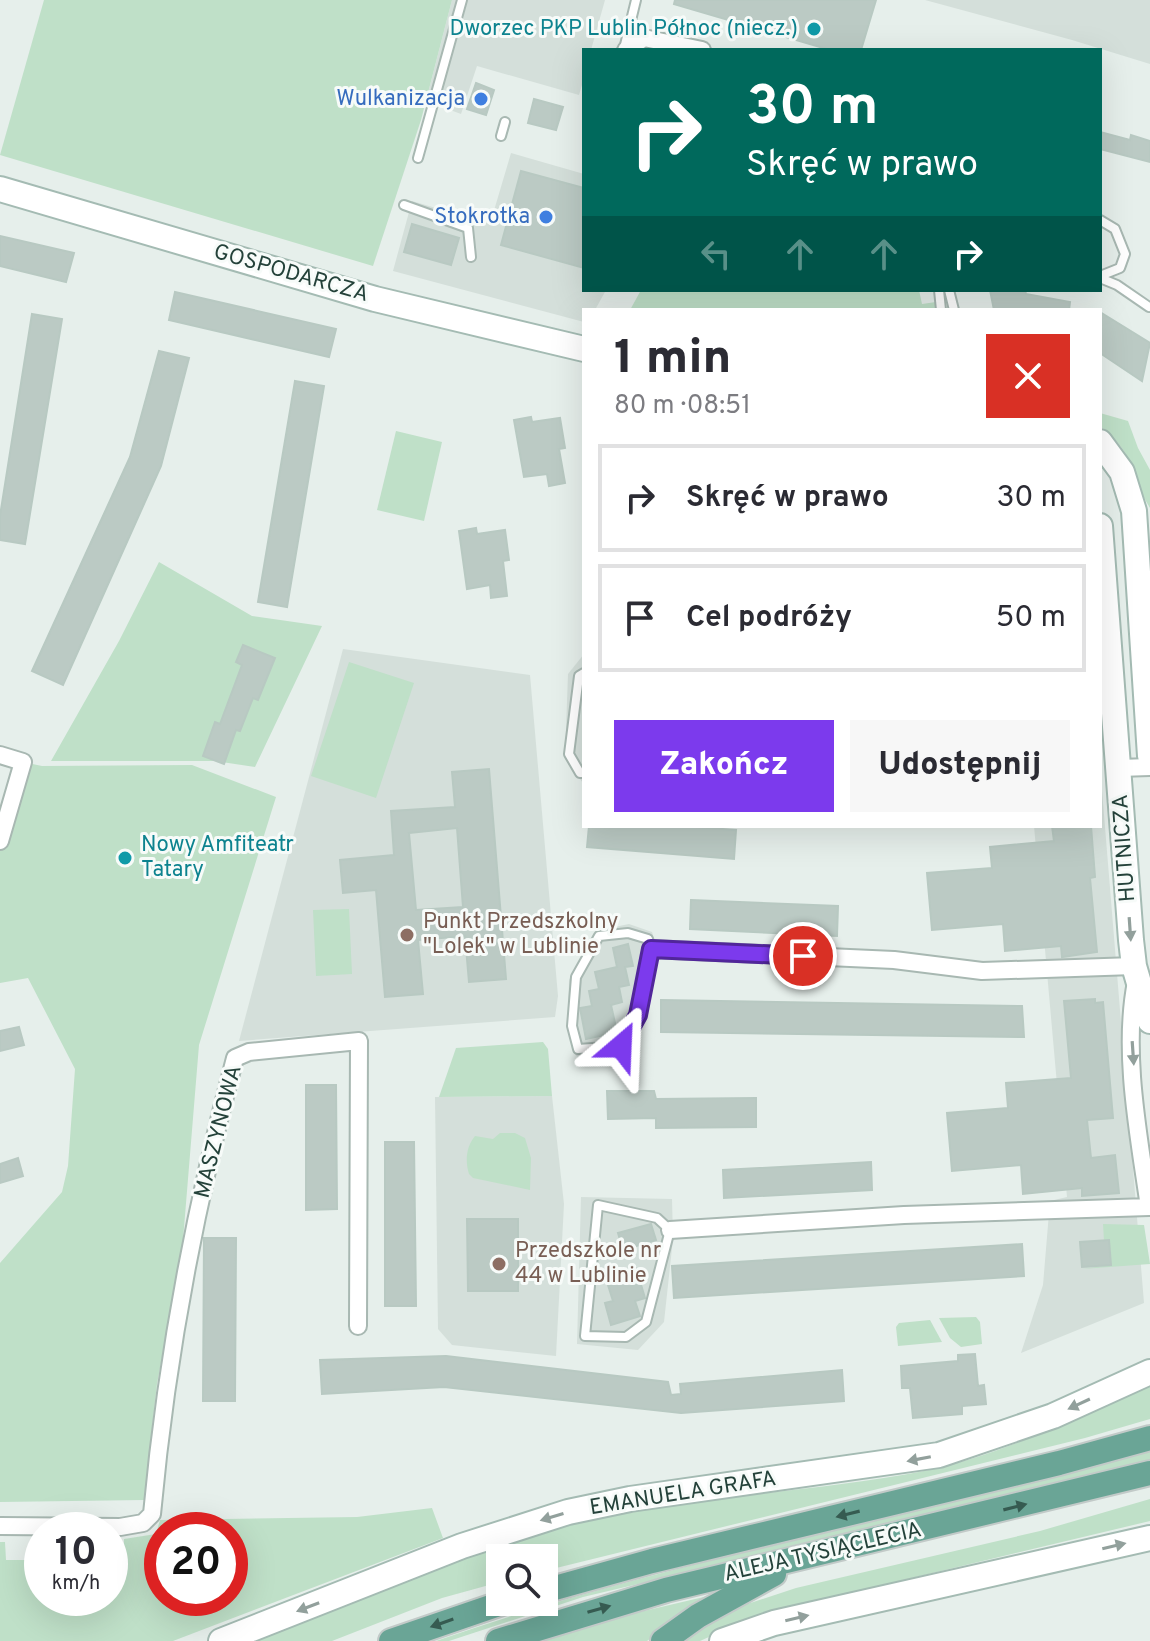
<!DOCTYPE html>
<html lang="pl">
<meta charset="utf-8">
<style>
:root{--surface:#fff;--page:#f7f7f7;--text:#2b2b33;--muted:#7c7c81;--line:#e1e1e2;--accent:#7c3aed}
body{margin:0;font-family:Overpass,sans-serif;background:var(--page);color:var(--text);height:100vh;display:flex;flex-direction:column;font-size:30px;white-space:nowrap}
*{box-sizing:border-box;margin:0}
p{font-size:26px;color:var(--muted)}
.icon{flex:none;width:44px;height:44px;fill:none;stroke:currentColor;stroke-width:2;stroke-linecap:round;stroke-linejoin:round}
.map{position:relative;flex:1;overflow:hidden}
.details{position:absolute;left:582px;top:308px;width:520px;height:520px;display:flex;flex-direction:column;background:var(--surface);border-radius:0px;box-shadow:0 8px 32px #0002}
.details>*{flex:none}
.top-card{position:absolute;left:582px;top:48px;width:520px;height:244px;border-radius:0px;box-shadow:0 8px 32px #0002;background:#00695c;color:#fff;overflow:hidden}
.tools{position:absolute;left:486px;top:1544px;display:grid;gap:16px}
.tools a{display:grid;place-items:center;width:72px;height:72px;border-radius:0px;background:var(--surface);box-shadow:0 8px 32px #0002;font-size:40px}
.speed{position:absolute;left:24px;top:1512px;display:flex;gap:16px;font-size:40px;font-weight:700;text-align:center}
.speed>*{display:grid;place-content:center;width:104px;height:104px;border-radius:50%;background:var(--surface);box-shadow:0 8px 32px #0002;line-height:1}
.speed small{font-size:20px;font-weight:400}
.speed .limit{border:12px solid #d22;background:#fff;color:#111}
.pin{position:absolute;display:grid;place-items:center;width:68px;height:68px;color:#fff;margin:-34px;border:4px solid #fff;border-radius:50%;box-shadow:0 2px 8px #0007}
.me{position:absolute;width:88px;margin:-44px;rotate:26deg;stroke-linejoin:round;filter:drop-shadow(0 0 6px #0008)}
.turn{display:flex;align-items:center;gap:28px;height:168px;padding:0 32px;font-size:36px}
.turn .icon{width:104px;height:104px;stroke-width:2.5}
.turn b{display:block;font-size:56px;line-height:68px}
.lanes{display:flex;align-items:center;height:76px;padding:0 32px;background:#0003;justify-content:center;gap:40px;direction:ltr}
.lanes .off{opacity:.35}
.round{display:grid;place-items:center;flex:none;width:84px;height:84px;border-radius:0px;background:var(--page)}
.headline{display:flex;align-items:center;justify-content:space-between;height:136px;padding:0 32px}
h1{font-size:48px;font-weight:800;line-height:60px}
.primary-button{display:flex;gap:16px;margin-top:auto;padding:16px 32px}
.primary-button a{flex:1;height:92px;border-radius:0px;background:var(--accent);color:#fff;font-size:32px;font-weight:800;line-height:92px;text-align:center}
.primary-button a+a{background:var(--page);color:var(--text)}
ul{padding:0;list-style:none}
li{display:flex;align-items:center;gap:24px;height:108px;margin:0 16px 12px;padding:0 16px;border:4px solid var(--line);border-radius:0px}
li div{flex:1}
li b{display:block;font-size:30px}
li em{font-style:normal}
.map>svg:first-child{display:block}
.built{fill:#d4dfda}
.green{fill:#bfe0c8;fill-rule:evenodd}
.building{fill:#bbcac4;stroke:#b8c9c2;stroke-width:2;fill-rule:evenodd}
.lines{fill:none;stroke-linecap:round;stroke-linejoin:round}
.lane-casing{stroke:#a8b8b2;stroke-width:12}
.street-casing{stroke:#a8b8b2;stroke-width:20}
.secondary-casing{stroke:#a4bbb3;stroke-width:28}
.primary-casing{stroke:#c2cac8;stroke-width:28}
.lane{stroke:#fff;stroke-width:8}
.street{stroke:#fff;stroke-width:16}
.secondary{stroke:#fff;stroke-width:24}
.primary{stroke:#6aa596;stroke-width:24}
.oneway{fill:#92a09c}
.oneway2{fill:#365b51}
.route-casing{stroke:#51269a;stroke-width:20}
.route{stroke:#7c3aed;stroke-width:14}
.culture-dot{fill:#0f9aa8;stroke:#f7fbf9;stroke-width:3}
.shop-dot{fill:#3f7fe0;stroke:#f7fbf9;stroke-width:3}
.education-dot{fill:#8d6e63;stroke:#f7fbf9;stroke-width:3}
.labels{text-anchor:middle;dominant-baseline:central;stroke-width:6;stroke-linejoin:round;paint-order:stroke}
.culture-label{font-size:22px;fill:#0d838f;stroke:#f7fbf9;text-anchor:end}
.shop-label{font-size:22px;fill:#366cbe;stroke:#f7fbf9;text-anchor:end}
.street-label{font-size:22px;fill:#24423a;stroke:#f7fbf9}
.education-label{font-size:22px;fill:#785e54;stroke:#f7fbf9;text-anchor:start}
</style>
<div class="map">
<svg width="1150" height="1641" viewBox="0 0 1150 1641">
<rect width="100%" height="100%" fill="#e6efeb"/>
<!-- built -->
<g class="built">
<polygon points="452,0 605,0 591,50 584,50 584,78 579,95 477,66 461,114 426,101"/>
<polygon points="925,0 1150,0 1150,64 1072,40"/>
<polygon points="511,153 584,174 584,290 606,290 595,310 584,310 584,322 393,271 412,201 490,224"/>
<polygon points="343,649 530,675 558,996 555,1017 239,1041"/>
<polygon points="584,654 584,783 583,783 565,759 568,674"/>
<polygon points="1100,766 1144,1303 1021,1353 1043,1285 1050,1201 1067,1197 1034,826 1100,826"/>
<polygon points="629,924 652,932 659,954 646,1018 625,1053 576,1056 568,1021 569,980 595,931"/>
<polygon points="552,1096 564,1204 556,1356 452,1345 438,1329 435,1097"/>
<polygon points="581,1197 672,1199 673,1239 664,1322 638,1350 577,1344"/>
</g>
<!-- green -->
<g class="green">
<polygon points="44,0 452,0 421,120 373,266 0,155"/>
<polygon points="641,290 919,290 922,304 936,302 937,310 630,310"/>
<path d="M1100 413 1128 421 1138 448 1150 470V508C1129 473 1137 455 1100 426Z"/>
<polygon points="396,431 442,442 424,521 377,510"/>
<polygon points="159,562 252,616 322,626 255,767 215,761 51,761 119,641"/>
<polygon points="349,662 414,683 376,798 311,776"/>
<polygon points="23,762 42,766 192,765 276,797 199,1045 182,1252 157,1384 144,1500 0,1502 0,1263 62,1192 68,1166 75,1069 28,978 0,983 0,841"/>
<polygon points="349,909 352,974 316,976 313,910"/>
<polygon points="543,1042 548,1049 552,1096 439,1097 456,1048"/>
<path d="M500 1133H515L525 1138 531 1158 530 1190 473 1178 469 1174C465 1161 466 1147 475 1136L493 1139Z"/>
<polygon points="1103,1224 1144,1225 1150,1264 1082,1269 1111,1265 1109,1241 1104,1241"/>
<polygon points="976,1317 980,1322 982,1344 961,1347 950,1338 939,1318"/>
<polygon points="930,1320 942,1342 898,1346 896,1327 899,1323"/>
<path d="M1150 1386V1419L1085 1438 544 1571V1558H500V1582L442 1598 332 1641H252C359 1601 472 1546 582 1521 694 1495 811 1493 924 1471 1003 1455 1076 1417 1150 1386Z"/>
<path d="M1150 1450V1461L1122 1470 583 1597 449 1641H436C669 1559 913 1519 1150 1450Z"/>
<polygon points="1150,1499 1150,1521 791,1607 742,1622 700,1641 680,1641 729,1610 796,1588 1040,1531"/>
<path d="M432 1508 443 1538 173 1641H0V1542H5L6 1560H42V1598H110V1558L124 1557V1539L156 1534 160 1520 357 1517ZM162 1530H230V1598H162Z"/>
<polygon points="708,1596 647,1641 543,1641 631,1614"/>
</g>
<!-- building -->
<g class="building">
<polygon points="675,0 876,0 861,50 830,50 674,4"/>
<polygon points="476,83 494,90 486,115 467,109"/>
<polygon points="534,99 563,107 556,130 528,123"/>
<polygon points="1100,132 1130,140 1131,135 1150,141 1150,162 1100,149"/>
<polygon points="521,171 584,188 584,268 501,245"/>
<polygon points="412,224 459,238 451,265 404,252"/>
<polygon points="0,236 74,253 66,282 0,266"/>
<polygon points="990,290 1025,290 1026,294 1070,302 1069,310 994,310"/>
<polygon points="175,292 336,329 329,357 169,320"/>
<polygon points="1100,312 1150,343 1142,381 1100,353"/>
<polygon points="32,314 62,319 25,544 0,540 0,516"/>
<polygon points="159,351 189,358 161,466 63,685 32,671 130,457"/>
<polygon points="295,381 324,386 287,607 258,602"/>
<polygon points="531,417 532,422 560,418 565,448 559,449 565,483 549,486 547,474 524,477 514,420"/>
<polygon points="476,528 477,534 505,530 509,560 503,561 507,596 491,598 490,585 467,589 459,531"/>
<polygon points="243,645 275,658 258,700 253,698 240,731 236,730 224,764 203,756 215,722 220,724 242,665 236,662"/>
<path d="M489 769 506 979 469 982 465 936 418 940 423 994 385 997 376 890 343 893 340 860 394 855 391 811 455 807 452 772ZM457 828 463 907 416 910 409 833Z"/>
<polygon points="589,826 681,826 736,830 734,859 587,847"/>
<polygon points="1052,826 1091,826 1095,877 1090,878 1097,952 1062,957 1061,946 1005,951 1003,924 932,930 927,873 992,868 990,847 1054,841"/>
<polygon points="691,900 838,906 837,936 690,929"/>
<polygon points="628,944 633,966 625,967 629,985 619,987 622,1002 611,1005 617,1032 586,1039 580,1008 592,1006 589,991 599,989 595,972 617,967 613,948"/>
<polygon points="1095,999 1095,1003 1103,1002 1113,1118 1087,1120 1091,1158 1115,1155 1119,1193 1082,1196 1082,1188 1023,1194 1021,1165 952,1171 947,1113 1008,1108 1006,1083 1071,1078 1064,1001"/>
<polygon points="661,1000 1022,1006 1024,1037 661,1032"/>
<polygon points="19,1027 24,1045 0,1051 0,1031"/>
<polygon points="306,1085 336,1085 337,1209 306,1210"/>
<polygon points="607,1091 654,1091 656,1099 756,1098 756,1127 656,1128 656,1118 608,1119"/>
<polygon points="385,1142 414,1142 416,1306 385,1306"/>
<polygon points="18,1158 23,1176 0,1183 0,1164"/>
<polygon points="871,1162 872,1190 724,1198 723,1170"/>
<polygon points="467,1219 518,1219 518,1291 468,1291"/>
<polygon points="651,1224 656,1240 623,1250 618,1233"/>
<polygon points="204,1238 236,1238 235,1401 203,1401"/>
<polygon points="1109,1240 1111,1265 1082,1267 1080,1242"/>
<polygon points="1022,1244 1024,1276 674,1298 672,1266"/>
<polygon points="636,1268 645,1298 635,1301 640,1316 611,1325 605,1303 613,1301 608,1285 617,1283 614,1270"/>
<polygon points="975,1354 978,1386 984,1385 986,1404 962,1406 962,1414 913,1418 910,1388 902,1388 901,1366 958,1361 958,1355"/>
<polygon points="446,1356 668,1382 671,1395 681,1394 680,1384 842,1370 844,1401 681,1413 444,1387 322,1394 320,1360"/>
</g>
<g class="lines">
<!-- lane casing -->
<g class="lane-casing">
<g id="lane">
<polyline points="624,49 636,0"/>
<polyline points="501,136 505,122"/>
<polyline points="418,158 462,0"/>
<polyline points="404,205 468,228 471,257"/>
<polyline points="1100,220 1115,229 1125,254 1120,268 1100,276"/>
<polyline points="1100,278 1117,285 1149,307"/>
<polyline points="939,290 941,310"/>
<polyline points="949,290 954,310"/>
<polyline points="584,673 579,676 569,754 580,773 584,773"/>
<polygon points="628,933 648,939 651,949 638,1015 621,1046 578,1049 572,1026 576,977 599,936"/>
<polygon points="598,1205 657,1218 670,1230 646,1322 626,1337 585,1336"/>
</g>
</g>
<!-- street casing -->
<g class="street-casing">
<g id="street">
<polyline points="626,50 644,38 702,50"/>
<polyline points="0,755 23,762 0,841"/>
<polyline points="1119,768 1150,767"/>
<polyline points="651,949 894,960 982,971 1134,966"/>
<path d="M670 1230 904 1215 1149 1207C1139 1137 1122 1052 1136 982"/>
<path d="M0 1526 120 1527 143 1523 152 1514C166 1361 195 1207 235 1058L249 1052 359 1041 358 1326"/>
</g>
</g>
<!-- secondary casing -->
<g class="secondary-casing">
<g id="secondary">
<polyline points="0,189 375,299 584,349"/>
<polyline points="1100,442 1122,472 1134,511 1150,756"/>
<polyline points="1100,526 1131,940 1134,966 1150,1021"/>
<polyline points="221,1641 462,1546 568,1512 630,1499 939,1455 1053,1416 1150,1372"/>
<polyline points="722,1641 774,1623 1150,1538"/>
</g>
</g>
<!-- primary casing -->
<g class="primary-casing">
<g id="primary">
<polyline points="544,1591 652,1561 1059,1463 1150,1438"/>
<polyline points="391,1641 505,1602"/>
<polyline points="498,1641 666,1590 1150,1473"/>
<polyline points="663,1641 698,1616 774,1574"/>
</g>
</g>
<!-- lane -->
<use href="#lane" class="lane"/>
<!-- street -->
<use href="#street" class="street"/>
<!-- secondary -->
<use href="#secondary" class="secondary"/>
<!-- primary -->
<use href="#primary" class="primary"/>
</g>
<!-- one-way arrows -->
<defs><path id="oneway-solid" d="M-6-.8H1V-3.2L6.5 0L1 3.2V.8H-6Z" transform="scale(2)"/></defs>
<g class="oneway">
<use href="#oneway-solid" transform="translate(1130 929) rotate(86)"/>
<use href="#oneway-solid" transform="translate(1133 1053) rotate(86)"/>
<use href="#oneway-solid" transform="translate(1079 1404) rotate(155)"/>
<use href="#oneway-solid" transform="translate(919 1459) rotate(169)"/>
<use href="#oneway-solid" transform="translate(552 1517) rotate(163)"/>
<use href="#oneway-solid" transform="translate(1114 1546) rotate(-13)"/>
<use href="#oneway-solid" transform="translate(308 1607) rotate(159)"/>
<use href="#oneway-solid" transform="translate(797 1618) rotate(-13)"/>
</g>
<g class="oneway2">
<use href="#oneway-solid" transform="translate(1015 1507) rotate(-14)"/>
<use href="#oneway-solid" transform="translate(848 1514) rotate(166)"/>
<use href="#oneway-solid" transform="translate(599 1609) rotate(-16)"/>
<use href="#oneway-solid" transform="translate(442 1623) rotate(161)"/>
</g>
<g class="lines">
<!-- route casing -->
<g class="route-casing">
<polyline id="route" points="621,1046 638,1015 651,949 803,956"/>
</g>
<!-- route -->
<use href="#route" class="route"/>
</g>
<!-- markers -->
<g class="culture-dot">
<circle cx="814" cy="29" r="8"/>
<circle cx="125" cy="858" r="8"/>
</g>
<g class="shop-dot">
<circle cx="481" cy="99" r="8"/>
<circle cx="546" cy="217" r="8"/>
</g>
<g class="education-dot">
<circle cx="407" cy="935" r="8"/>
<circle cx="499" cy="1264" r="8"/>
</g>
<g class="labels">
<!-- culture labels -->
<g class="culture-label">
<text x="798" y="29">Dworzec PKP Lublin Północ (niecz.)</text>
<text x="141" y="845" text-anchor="start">Nowy Amfiteatr<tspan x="141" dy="25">Tatary</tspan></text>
</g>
<!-- shop labels -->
<g class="shop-label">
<text x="465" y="99">Wulkanizacja</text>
<text x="530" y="217">Stokrotka</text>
</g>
<!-- street labels -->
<g class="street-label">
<text transform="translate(291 274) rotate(16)">GOSPODARCZA</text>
<text transform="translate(1125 848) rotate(-94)">HUTNICZA</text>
<text transform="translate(219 1132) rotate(-76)">MASZYNOWA</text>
<text transform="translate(683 1494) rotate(-9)">EMANUELA GRAFA</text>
<text transform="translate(823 1553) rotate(-13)">ALEJA TYSIĄCLECIA</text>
</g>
<!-- education labels -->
<g class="education-label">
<text x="423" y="922">Punkt Przedszkolny<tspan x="423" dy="25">"Lolek" w Lublinie</tspan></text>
<text x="515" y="1251">Przedszkole nr<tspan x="515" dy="25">44 w Lublinie</tspan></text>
</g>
</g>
</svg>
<div class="tools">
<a><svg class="icon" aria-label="search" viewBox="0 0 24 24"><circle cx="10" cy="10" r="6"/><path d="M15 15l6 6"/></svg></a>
</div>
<div class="speed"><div>10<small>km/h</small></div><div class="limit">20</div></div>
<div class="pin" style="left:803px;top:956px;background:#d93025"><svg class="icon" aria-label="arrive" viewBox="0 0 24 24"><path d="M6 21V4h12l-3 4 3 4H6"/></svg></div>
<svg class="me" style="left:621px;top:1046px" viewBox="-20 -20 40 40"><path d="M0-17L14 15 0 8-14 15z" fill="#7c3aed" stroke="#fff" stroke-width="4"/></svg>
<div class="top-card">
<div class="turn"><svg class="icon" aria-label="right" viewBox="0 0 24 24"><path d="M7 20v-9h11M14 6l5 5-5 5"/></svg><div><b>30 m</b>Skręć w prawo</div></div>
<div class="lanes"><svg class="icon off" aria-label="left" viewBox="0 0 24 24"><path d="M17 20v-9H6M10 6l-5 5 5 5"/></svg><svg class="icon off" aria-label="ahead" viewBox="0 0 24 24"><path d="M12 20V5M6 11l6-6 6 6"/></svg><svg class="icon off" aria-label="ahead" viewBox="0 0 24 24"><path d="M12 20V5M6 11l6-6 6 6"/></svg><svg class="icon" aria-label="right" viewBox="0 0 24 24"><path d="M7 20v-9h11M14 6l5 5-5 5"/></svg></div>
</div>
<section class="details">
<div class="headline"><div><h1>1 min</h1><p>80 m · 08:51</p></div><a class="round" style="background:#d93025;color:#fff"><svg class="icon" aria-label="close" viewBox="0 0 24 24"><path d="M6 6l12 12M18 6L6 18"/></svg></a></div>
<ul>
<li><svg class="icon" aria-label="right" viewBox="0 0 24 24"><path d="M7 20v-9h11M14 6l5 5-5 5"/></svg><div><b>Skręć w prawo</b></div><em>30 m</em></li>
<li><svg class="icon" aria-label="arrive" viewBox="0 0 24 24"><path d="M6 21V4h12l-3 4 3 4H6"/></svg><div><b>Cel podróży</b></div><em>50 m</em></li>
</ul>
<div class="primary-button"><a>Zakończ</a><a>Udostępnij</a></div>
</section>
</div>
